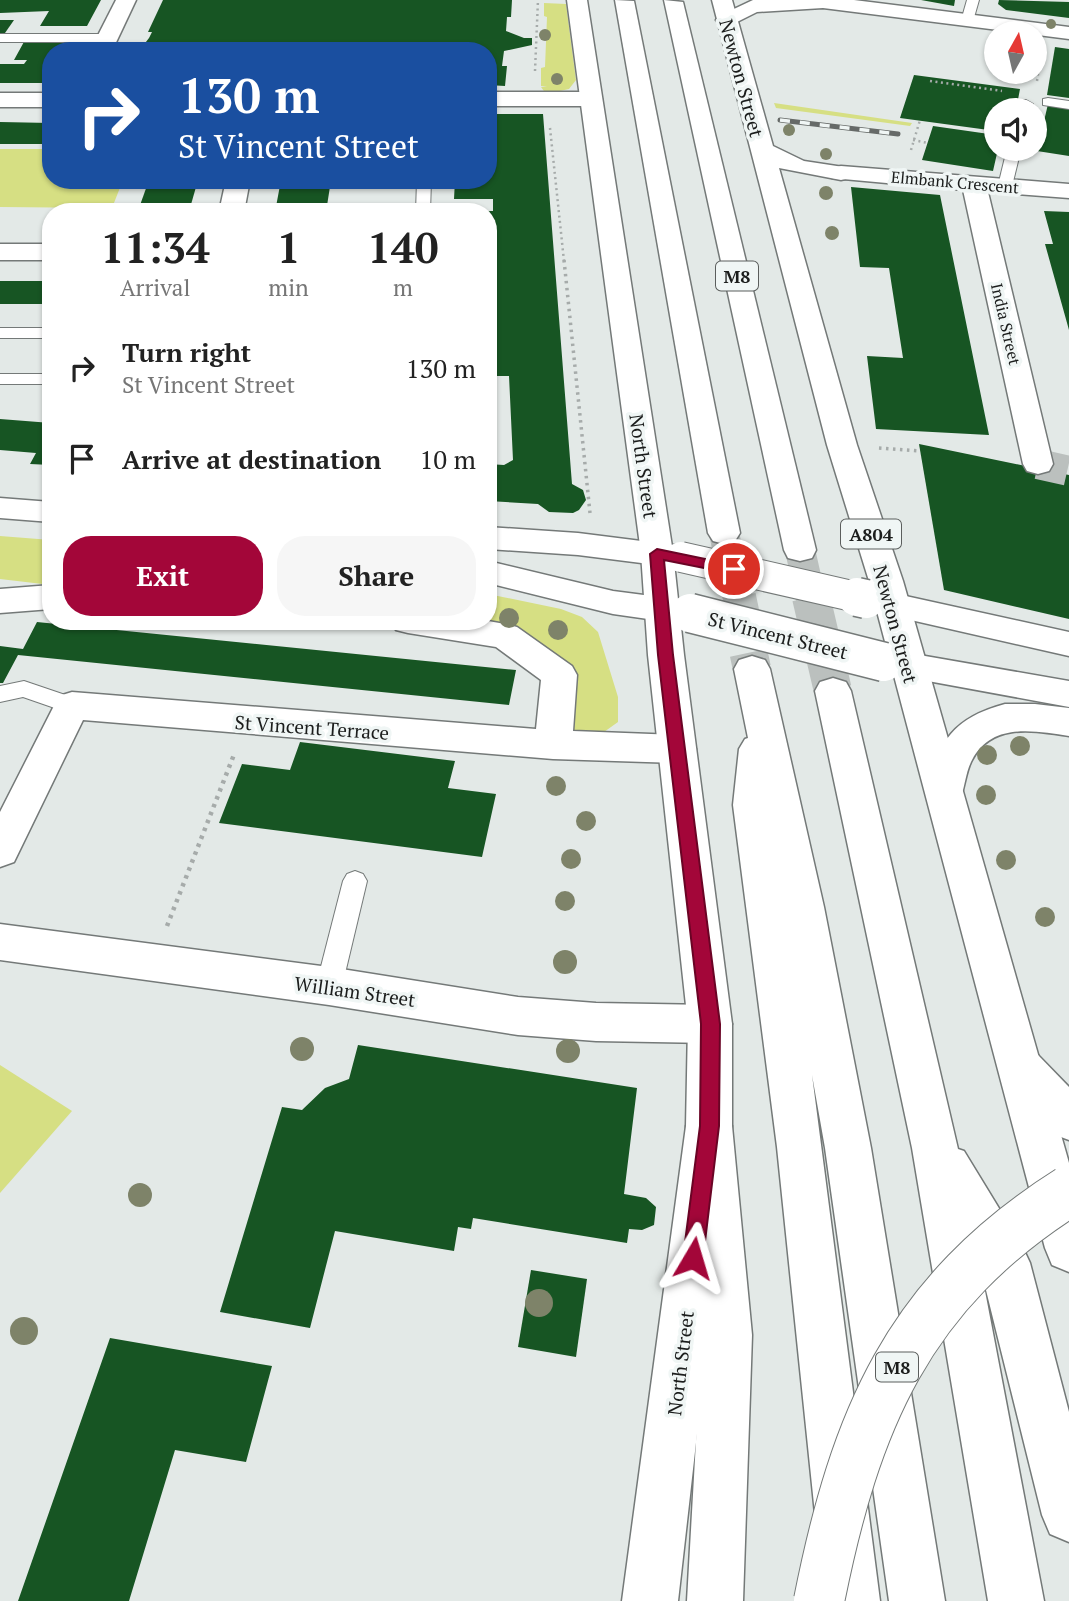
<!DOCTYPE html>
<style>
:root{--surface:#fff;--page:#f6f6f6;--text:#222;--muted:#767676;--accent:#a30639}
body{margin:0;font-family:"PT Serif",serif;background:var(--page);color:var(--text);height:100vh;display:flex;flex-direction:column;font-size:26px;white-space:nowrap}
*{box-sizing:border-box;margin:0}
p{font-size:23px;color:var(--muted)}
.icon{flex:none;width:38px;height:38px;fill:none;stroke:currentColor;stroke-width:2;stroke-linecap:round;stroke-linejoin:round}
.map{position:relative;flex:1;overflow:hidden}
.sheet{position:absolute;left:42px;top:203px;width:455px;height:427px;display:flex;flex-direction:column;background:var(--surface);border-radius:28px;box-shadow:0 2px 5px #0004}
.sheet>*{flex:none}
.hud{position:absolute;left:42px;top:42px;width:455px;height:147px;border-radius:28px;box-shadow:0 2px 5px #0004;background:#1a4fa0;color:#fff;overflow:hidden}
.needle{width:46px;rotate:8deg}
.controls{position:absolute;left:984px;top:21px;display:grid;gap:14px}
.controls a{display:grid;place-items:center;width:63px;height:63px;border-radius:50%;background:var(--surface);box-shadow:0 2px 5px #0004;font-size:35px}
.pin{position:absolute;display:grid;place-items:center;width:60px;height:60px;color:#fff;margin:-30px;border:4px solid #fff;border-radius:50%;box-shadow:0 2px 7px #0007}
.me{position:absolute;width:77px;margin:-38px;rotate:7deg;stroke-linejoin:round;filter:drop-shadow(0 0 5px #0008)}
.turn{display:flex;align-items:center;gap:24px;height:147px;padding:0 21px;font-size:32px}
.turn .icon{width:91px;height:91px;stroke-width:2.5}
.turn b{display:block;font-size:49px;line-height:60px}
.eta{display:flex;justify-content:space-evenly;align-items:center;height:119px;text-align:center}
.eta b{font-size:42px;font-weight:800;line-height:49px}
.button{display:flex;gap:14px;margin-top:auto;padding:14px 21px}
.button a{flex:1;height:80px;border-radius:28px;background:var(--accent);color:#fff;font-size:28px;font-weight:800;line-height:80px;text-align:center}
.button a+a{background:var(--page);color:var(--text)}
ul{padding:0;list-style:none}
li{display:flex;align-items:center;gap:21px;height:91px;padding:0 21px}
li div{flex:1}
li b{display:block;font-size:26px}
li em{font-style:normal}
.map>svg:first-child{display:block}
.green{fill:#d6df83}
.building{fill:#175523}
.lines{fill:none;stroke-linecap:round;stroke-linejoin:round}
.street-tunnel{stroke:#bbc0be;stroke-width:30;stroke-dasharray:30 15;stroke-linecap:butt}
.highway-tunnel-far1{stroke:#bbc0be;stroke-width:30;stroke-dasharray:30 15;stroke-linecap:butt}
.highway-tunnel{stroke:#bbc0be;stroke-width:38;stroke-dasharray:38 19;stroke-linecap:butt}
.lane-casing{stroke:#747978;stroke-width:2}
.street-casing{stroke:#747978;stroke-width:3}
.secondary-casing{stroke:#747978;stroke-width:3}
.primary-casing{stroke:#747978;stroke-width:3}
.highway-casing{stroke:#747978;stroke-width:3}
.path-far2{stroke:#a6abaa;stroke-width:2.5;stroke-dasharray:2 3.5;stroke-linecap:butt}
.path-far1{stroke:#a6abaa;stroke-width:3.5;stroke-dasharray:2.5 4.5;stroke-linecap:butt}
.path{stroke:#a6abaa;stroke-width:4.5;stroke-dasharray:3.5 5;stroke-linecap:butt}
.lane{fill:#fff;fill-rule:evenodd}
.street{fill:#fff;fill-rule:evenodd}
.secondary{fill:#fff;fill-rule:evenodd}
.primary{fill:#fff;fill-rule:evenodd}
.highway{fill:#fff;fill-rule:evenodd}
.rail-casing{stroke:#666a68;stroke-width:5}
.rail{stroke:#f0f6f5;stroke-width:3.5;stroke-dasharray:10;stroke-linecap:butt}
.secondary-bridge-far1-casing{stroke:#747978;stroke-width:32;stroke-linecap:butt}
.secondary-bridge-casing{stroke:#747978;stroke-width:41;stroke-linecap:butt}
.highway-bridge-casing{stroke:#747978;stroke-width:52;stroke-linecap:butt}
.secondary-bridge-far1{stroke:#fff;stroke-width:30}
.secondary-bridge{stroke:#fff;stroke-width:38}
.highway-bridge{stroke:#fff;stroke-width:50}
.tree{fill:#7e8369}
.route{fill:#a30639;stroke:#6a0425;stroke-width:2}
.labels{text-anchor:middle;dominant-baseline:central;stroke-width:7;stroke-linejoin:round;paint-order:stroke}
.far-street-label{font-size:16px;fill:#1b1d1c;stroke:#f0f6f5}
.shield{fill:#f0f6f5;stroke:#5b5e5d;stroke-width:2}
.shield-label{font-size:18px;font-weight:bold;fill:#1b1d1c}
.street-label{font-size:19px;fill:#1b1d1c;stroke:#f0f6f5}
</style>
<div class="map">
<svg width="1069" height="1601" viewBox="0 0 1069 1601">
<rect width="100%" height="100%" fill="#e3e9e7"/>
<!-- green -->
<g class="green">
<polygon points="544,3 566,4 576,80 569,89 546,94 541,87 547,86 541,86 541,68 545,67 547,17 544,16"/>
<polygon points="774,103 912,123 910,126 776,108"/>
<polygon points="0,149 51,149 51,180 123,180 112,208 0,207"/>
<polygon points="0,536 51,540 51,585 0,579"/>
<polygon points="488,594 561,609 582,617 598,632 618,697 618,722 604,732 572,732 565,671 488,621"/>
<polygon points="0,1065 72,1111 0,1193"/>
</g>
<!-- building -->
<g class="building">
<polygon points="0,0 101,0 87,26 40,26 49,11 0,13"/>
<polygon points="163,0 512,0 511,17 507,17 506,31 524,38 532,38 532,45 504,51 502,66 507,66 505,86 488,85 488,51 139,51 149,38 152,32 148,32"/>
<polygon points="921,0 955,0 954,6"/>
<polygon points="999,0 1069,2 1069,18 1006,10 998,4"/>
<polygon points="0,20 14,20 5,33 0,33"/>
<polygon points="25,40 79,40 73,51 51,51 51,83 0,83 0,64 24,64 27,60 14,60"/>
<polygon points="1055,47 1069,49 1069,98 1047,95"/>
<polygon points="914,75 1020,89 1016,110 996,110 996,131 900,118"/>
<polygon points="1048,104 1069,107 1069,156 1037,151"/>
<polygon points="488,114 543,114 572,484 583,490 586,500 579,510 573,513 549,512 538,504 488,501 488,464 504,465 513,460 509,376 488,376 488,284 496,284 495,271 488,271 488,252 495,252 495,227 488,227 488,211 493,211 493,199 454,199 455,180 488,180"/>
<polygon points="0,122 51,123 51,144 0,144"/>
<polygon points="933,126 996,135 996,149 998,149 993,171 922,160"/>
<polygon points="149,180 198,180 190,208 139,208"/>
<polygon points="281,180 331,180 326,212 275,212"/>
<polygon points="851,187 940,195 989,435 876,429 867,356 903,358 889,268 860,267"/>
<polygon points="1044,211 1069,212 1069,330 1045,244 1053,244"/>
<rect x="0" y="281" width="51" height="23"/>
<polygon points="0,419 51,423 51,465 30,464 36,453 0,450"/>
<polygon points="919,444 1069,475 1069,619 944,590"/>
<polygon points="37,622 516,670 509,705 18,655 3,683 0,683 0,646 23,649"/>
<polygon points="300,742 455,761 448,788 496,794 482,857 219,823 242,764 290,770"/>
<polygon points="358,1045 637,1088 624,1194 646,1198 656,1207 654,1225 642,1230 629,1229 627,1243 473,1218 471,1229 458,1227 454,1251 335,1231 310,1328 220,1312 282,1107 302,1110 325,1088 349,1079"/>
<polygon points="531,1270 587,1279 576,1357 518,1347"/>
<polygon points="110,1338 272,1366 246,1462 175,1450 129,1601 18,1601"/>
</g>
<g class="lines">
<!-- street-tunnel -->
<polyline class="street-tunnel" points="1038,464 1069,471"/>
<!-- highway-tunnel-far1 -->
<g class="highway-tunnel-far1">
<polyline points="724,533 738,599"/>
<polyline points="800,550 811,599"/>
</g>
<!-- highway-tunnel -->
<g class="highway-tunnel">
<polyline points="737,597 752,669"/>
<polyline points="811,597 833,691"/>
</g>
<!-- lane casing -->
<g class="lane-casing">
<g id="lane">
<polygon points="967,0 979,0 973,21 967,25 961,21"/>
<polygon points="0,34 106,34 112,38 106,42 0,42"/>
<polygon points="1048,98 1069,101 1069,109 1043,105 1043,99"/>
<polygon points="1026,100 1033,104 1031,110 1017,110 1021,101"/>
<polygon points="1007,149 1021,149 1012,186 1005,190 998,186"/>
<polygon points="417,180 431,180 430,212 416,212"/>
<rect x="0" y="328" width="51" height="10"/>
<rect x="0" y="374" width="51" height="10"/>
<polygon points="24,681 80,700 83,706 80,712 72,714 23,697 0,702 0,686"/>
<polygon points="355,871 363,874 367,881 342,986 338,994 329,997 320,994 316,986 343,881 347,874"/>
</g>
</g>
<!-- street casing -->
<g class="street-casing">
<g id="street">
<polygon points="116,0 136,0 112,51 90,51"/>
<polygon points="488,92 591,92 599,94 602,99 599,104 591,106 488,106"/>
<rect x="0" y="93" width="51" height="14"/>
<polygon points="841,166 1069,184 1069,198 988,192 1053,464 1049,471 1038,474 1027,471 1023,464 963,190 832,178 829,173 832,168"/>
<polygon points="226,180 250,180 244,212 219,212"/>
<rect x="0" y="244" width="51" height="16"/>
<polygon points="51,585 51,609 0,613 0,589"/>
<polygon points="892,593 1069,632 1069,656 880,613 875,605 880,597"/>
<polygon points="391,621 488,621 505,624 517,627 572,666 577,675 573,731 677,735 690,739 696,749 690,759 677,763 553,759 83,720 14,862 0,867 0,812 59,696 72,692 536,729 541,680 496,647 408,633 396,630"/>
<polygon points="908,653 1069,681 1069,707 895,675 890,666 895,657"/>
<path d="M1005 704H1035L1069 708V736C1034 731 992 722 972 760 965 773 965 789 959 802L945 806 931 802 926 791C939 741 953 718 1005 704Z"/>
<polygon points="0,924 329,967 518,997 596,1003 710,1005 725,1010 732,1024 725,1038 710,1043 596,1041 518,1035 329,1005 0,960"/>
<polygon points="1021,1048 1037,1054 1069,1087 1069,1140 1053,1134 1005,1082 999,1068 1005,1054"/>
</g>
</g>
<!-- secondary casing -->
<g class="secondary-casing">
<g id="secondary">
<polygon points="753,0 854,0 1069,27 1069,39 823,8 757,12 733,24 719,24 716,20 719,16"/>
<polygon points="0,498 51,502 51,522 0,518"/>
<polygon points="488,527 578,533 681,546 693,549 697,557 693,565 681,568 578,555 488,549"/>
<polygon points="488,561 613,591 690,601 702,605 707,613 702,621 690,625 613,614 488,583"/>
</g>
</g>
<!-- primary casing -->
<g class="primary-casing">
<g id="primary">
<polygon points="567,0 587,0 673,553 684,655 732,1024 732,1126 678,1601 622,1601 686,1126 688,1024 648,655 641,553"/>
<polygon points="712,0 732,0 773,146 804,161 850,168 853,173 850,178 841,180 779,168 857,445 903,581 1069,1163 1069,1272 1052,1265 1045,1248 869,581 827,445"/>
</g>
</g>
<!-- highway casing -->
<g class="highway-casing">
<g id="highway">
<polygon points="615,0 634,1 740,533 735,541 724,544 713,541 708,533"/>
<polygon points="664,0 683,2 816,550 812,558 800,561 788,558 784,550"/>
<polygon points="752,656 765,660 770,669 824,907 871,1148 945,1601 889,1601 825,1148 812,1075 880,1601 824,1601 777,1147 733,805 739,749 745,739 748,738 734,669 739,660"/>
<polygon points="833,678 846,682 851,691 958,1149 964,1151 1022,1246 1030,1263 1069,1412 1069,1542 1050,1534 1042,1515 981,1270 1044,1601 988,1601 912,1148 815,691 820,682"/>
<polygon points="709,1104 725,1111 732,1126 752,1335 743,1601 687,1601 702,1335 686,1126 693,1111"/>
</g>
</g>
<!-- path-far2 -->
<g class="path-far2">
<polyline points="535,71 538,0"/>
<polyline points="930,81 1002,91"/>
<polyline points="1037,81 1041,55"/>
<polyline points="550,128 564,261"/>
<polyline points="913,140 928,143"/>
<polyline points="911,150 920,120"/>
</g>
<!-- path-far1 -->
<g class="path-far1">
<polyline points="564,260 590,513"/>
<polyline points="879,448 920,451"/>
</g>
<!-- path -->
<polyline class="path" points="167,926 235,752"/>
<!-- lane -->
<use href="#lane" class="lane"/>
<!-- street -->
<use href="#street" class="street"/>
<!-- secondary -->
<use href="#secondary" class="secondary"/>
<!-- primary -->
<use href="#primary" class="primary"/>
<!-- highway -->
<use href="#highway" class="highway"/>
<!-- rail casing -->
<g class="rail-casing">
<polyline id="rail" points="780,120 898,134"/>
</g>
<!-- rail -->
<use href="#rail" class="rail"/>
<!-- secondary-bridge-far1 casing -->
<g class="secondary-bridge-far1-casing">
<polyline id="secondary-bridge-far1" points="681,557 865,599"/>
</g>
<!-- secondary-bridge casing -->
<g class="secondary-bridge-casing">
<g id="secondary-bridge">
<polyline points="857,597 866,599"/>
<polyline points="690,613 884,662"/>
</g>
</g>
<!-- highway-bridge casing -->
<g class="highway-bridge-casing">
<path id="highway-bridge" d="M819 1601C855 1421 907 1293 1069 1191"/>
</g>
<!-- secondary-bridge-far1 -->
<use href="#secondary-bridge-far1" class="secondary-bridge-far1"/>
<!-- secondary-bridge -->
<use href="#secondary-bridge" class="secondary-bridge"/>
<!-- highway-bridge -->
<use href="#highway-bridge" class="highway-bridge"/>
</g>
<!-- trees -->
<g class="tree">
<circle cx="1051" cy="24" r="5"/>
<circle cx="545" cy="35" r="6"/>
<circle cx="557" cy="79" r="6"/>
<circle cx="789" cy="130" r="6"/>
<circle cx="826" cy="154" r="6"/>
<circle cx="826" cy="193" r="7"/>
<circle cx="832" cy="233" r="7"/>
<circle cx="509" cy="618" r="10"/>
<circle cx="558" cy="630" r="10"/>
<circle cx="1020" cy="746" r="10"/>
<circle cx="987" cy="755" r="10"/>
<circle cx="556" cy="786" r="10"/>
<circle cx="986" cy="795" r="10"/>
<circle cx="586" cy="821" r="10"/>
<circle cx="571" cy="859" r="10"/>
<circle cx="1006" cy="860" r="10"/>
<circle cx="565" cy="901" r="10"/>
<circle cx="1045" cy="917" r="10"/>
<circle cx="565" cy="962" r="12"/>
<circle cx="302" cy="1049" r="12"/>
<circle cx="568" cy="1051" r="12"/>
<circle cx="140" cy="1195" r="12"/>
<circle cx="539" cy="1303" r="14"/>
<circle cx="24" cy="1331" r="14"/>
</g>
<!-- route -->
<polygon class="route" points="657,549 734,565 741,569 734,574 664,560 673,655 720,1024 719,1126 703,1258 700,1265 693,1268 685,1265 683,1258 700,1126 701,1024 658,655 650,554"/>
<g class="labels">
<!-- far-street labels -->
<g class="far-street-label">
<text transform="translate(955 182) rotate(5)">Elmbank Crescent</text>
<text transform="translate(1006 324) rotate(77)">India Street</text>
</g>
<!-- shield labels -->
<g class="shield">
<rect x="716" y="261.5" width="42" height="29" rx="5"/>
<rect x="841" y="519.5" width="60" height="29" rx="5"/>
<rect x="876" y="1352.5" width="42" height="29" rx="5"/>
</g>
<g class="shield-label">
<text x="737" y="276">M8</text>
<text x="871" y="534">A804</text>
<text x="897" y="1367">M8</text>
</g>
<!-- street labels -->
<g class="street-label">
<text transform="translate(742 78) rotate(75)">Newton Street</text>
<text transform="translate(644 466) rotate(82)">North Street</text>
<text transform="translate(896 624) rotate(75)">Newton Street</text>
<text transform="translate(778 635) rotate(14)">St Vincent Street</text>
<text transform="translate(312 727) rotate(4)">St Vincent Terrace</text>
<text transform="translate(355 991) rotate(8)">William Street</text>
<text transform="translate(680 1363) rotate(-83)">North Street</text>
</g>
</g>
</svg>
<div class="controls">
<a><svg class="needle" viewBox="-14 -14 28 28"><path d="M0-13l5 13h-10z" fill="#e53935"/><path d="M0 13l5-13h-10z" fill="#767676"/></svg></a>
<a><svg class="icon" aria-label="sound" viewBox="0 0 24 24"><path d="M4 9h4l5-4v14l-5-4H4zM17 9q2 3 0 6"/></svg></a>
</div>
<div class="pin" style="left:734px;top:569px;background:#d93025"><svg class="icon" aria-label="arrive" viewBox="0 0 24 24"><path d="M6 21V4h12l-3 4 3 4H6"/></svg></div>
<svg class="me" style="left:693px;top:1258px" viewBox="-20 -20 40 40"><path d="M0-17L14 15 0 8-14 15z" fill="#a30639" stroke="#fff" stroke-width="4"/></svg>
<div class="hud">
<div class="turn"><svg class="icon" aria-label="right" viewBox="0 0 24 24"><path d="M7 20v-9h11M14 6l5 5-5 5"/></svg><div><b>130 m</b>St Vincent Street</div></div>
</div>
<section class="sheet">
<div class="eta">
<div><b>11:34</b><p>Arrival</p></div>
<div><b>1</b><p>min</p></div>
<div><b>140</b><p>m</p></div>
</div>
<ul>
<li><svg class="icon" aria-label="right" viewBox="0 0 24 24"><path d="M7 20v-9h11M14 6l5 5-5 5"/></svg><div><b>Turn right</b><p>St Vincent Street</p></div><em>130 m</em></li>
<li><svg class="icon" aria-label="arrive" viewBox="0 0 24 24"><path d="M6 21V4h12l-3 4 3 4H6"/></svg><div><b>Arrive at destination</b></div><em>10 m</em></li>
</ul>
<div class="button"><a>Exit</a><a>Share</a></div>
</section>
</div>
